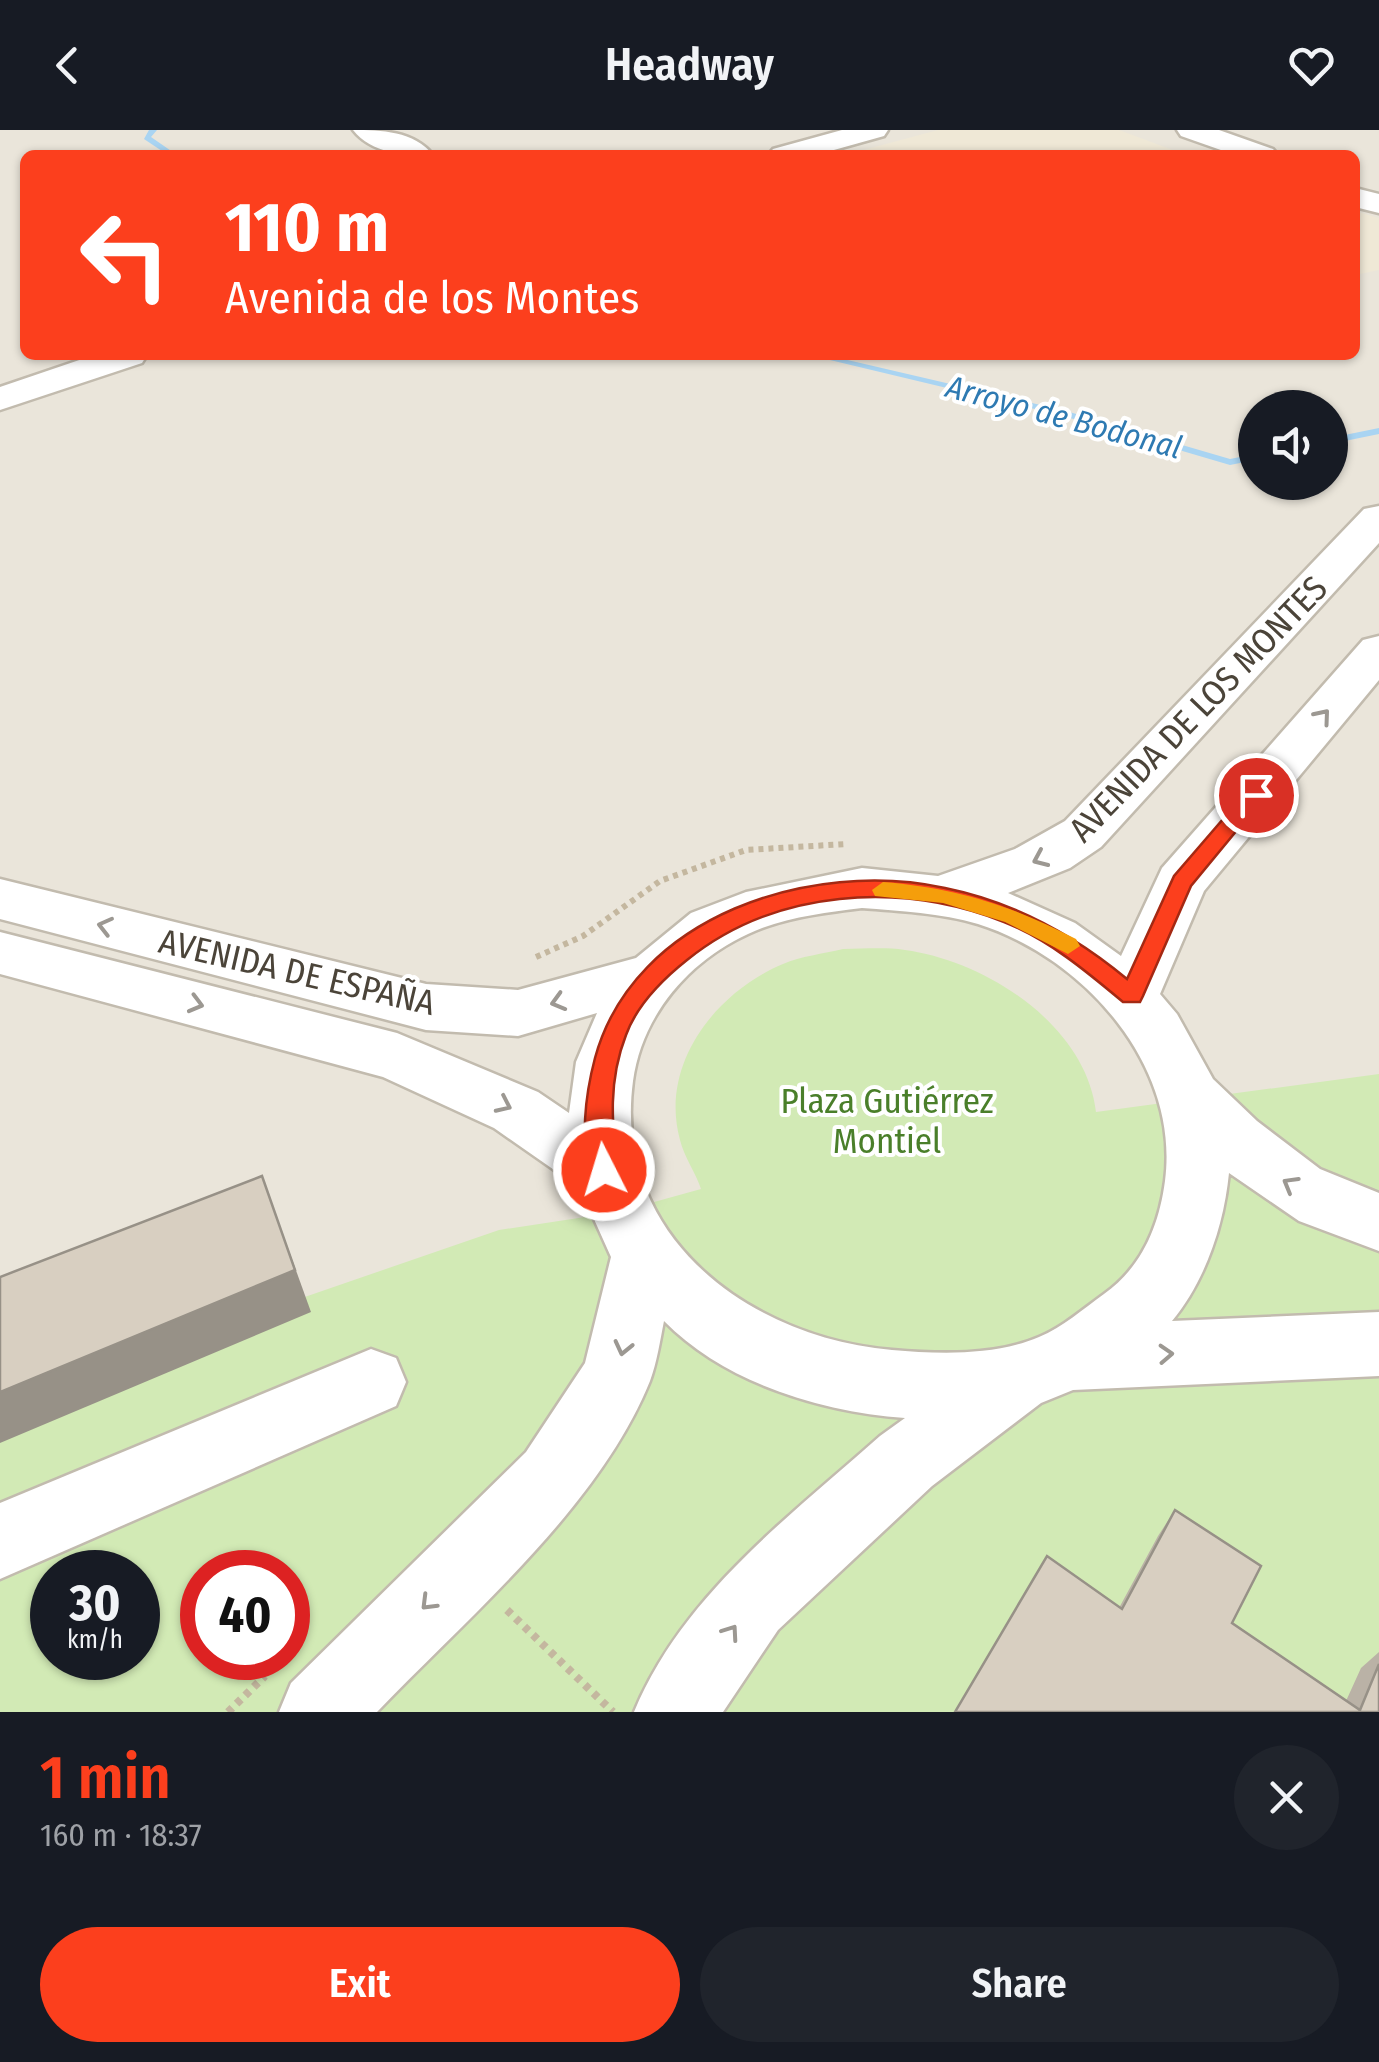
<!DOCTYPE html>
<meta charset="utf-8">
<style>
:root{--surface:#171b24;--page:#20242c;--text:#f1f3f6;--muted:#9ea1a6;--accent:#fc3f1d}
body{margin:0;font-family:"Fira Sans Condensed",sans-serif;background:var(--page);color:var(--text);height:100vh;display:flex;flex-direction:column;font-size:38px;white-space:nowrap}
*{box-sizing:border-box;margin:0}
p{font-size:32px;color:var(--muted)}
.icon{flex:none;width:55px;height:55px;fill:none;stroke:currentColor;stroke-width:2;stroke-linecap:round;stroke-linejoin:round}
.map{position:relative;height:1582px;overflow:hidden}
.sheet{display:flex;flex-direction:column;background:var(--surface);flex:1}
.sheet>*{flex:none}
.top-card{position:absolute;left:20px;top:20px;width:1340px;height:210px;border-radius:15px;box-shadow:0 2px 8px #0004;background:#fc3f1d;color:#fff;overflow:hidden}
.fabs{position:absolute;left:1238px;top:260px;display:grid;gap:20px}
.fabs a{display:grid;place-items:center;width:110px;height:110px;border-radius:50%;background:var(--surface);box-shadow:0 2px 8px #0004;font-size:50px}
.speed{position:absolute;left:30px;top:1420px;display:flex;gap:20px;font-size:50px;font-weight:700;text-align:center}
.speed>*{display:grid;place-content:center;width:130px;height:130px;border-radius:50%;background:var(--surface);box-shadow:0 2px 8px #0004;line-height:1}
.speed small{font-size:25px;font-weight:400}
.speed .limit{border:15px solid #d22;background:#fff;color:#111}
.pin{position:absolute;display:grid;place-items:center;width:85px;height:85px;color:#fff;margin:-42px;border:5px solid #fff;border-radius:50%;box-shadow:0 2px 10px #0007}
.me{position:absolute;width:110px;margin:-55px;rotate:355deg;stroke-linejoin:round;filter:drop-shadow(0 0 8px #0008)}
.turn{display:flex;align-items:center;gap:35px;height:210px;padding:0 40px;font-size:45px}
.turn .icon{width:130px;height:130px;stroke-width:2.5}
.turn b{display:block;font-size:70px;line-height:85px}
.round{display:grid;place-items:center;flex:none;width:105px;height:105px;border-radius:52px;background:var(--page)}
.head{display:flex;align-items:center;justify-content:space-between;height:170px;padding:0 40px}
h1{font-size:60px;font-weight:600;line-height:75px;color:var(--accent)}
.button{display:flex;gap:20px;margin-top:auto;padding:20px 40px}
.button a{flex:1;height:115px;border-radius:60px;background:var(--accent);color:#fff;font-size:40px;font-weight:600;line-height:115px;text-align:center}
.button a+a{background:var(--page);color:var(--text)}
header{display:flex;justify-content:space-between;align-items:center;height:130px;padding:0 40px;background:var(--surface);font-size:45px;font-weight:600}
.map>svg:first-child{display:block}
.residential{fill:#eae5da;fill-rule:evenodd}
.education{fill:#efe8d6}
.green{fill:#d2eab5;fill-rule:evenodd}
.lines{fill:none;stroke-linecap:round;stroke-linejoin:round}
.stream{fill:#a9d4f2;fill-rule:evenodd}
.minor-casing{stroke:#c2bbae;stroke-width:5}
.path-far1{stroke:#c4b79f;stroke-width:6;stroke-dasharray:5 5;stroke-linecap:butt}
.path{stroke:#c4b79f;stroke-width:8;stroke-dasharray:6 6;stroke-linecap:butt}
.minor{fill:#fff;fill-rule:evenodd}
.wall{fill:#bab2a6}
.shaded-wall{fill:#979187}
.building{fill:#d8cfc1;stroke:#979187;stroke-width:2.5}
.oneway{stroke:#9c9892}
.route{fill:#fc3f1d;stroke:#a42913;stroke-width:2.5}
.slow{fill:#f59e0b}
.labels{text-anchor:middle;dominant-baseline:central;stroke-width:8;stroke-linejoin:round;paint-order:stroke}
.far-water-label{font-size:32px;font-style:italic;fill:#2e7ab2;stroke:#fff}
.street-label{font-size:35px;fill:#4b4439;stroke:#fff}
.park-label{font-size:35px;fill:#4a7f2a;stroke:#fff}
</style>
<header><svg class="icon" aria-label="back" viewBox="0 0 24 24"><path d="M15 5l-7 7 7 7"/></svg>Headway<svg class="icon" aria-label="heart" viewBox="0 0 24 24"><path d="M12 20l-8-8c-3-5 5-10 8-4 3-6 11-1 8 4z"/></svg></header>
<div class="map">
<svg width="1379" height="1582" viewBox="0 0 1379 1582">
<rect width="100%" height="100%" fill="#f6f3ec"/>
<!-- residential -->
<path class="residential" d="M0 0H1379V1582H0ZM25 25H1355V225H25ZM1255 278H1330V352H1255ZM52 1442H138V1528H52ZM202 1442H288V1528H202Z"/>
<!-- education -->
<g class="education">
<polygon points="938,0 1119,0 1186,25 845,25"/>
<polygon points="1355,81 1379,88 1379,140 1355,145"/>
</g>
<!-- green -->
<path class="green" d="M843 819C863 819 885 817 905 820 986 831 1086 895 1096 982L1379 944V1582H0V1272L499 1100 618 1082 701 1059C696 1043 684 1027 680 1010 659 934 716 862 783 834 801 826 823 824 843 819ZM52 1442H138V1528H52ZM202 1442H288V1528H202Z"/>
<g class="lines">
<!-- stream -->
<g class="stream">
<polygon points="149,0 157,0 151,7 177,25 168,25 144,9"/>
<polygon points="809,225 826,225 1066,281 1230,329 1255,324 1255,330 1230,335 1060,285"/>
<polygon points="1379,298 1379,304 1330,314 1330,308"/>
</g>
<!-- minor casing -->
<g class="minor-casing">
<g id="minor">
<path d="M353 0C381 0 414 1 433 25 404 25 372 24 353 0Z"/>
<polygon points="842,0 888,0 884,6 816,25 768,25 773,19"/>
<polygon points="1177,0 1219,0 1273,19 1278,25 1235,25 1181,6"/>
<polygon points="1355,58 1379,64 1379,83 1355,77"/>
<polygon points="94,225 147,225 142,233 0,280 0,257"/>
<path d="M1379 376V413L1101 717 1070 738 1008 763 1075 793 1121 826 1162 738 1363 510 1379 506V550L1204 761 1160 864 1177 884 1213 949 1257 991 1320 1039 1379 1063V1121L1299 1091 1229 1043C1224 1094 1206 1150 1172 1191L1379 1182V1246L1073 1260 1041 1273 932 1356 778 1500 723 1582H634C682 1466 789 1387 880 1306L905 1288C821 1282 725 1253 664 1191 660 1211 657 1232 650 1251 599 1377 470 1485 377 1582H279L291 1553 526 1322 585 1233 611 1127 580 1058 494 998 383 947 0 844V802L397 903 538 962 569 983 576 932 597 883 518 906 426 900 0 789V749L426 854 518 860 636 828 691 783 746 762 862 738 938 746 1015 719 1065 691 1364 379ZM862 778C900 781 941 783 978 794 1085 828 1180 936 1165 1051 1159 1096 1142 1137 1104 1164 1083 1179 1063 1197 1039 1207 995 1226 939 1224 892 1220 750 1208 612 1106 633 951 642 885 689 831 748 804 784 787 824 783 862 778Z"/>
<polygon points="371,1219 396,1228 406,1252 396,1276 0,1449 0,1373"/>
</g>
</g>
<!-- path-far1 -->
<polyline class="path-far1" points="536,827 583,806 660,751 746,720 846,714"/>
<!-- path -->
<g class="path">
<polyline points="507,1480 613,1582"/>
<polyline points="228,1582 265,1546"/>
</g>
<!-- minor -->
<use href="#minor" class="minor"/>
</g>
<!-- wall -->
<polygon class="wall" points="1175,1380 1232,1493 1346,1571 1361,1538 1379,1522 1379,1582 955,1582 1119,1478 1158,1406"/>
<!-- shaded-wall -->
<polygon class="shaded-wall" points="262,1046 311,1182 0,1313 0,1262"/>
<!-- building -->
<g class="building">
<polygon points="262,1046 295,1140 0,1262 0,1147"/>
<polygon points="1175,1380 1261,1436 1232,1493 1360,1580 1379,1534 1379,1582 955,1582 1047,1426 1122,1479"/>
</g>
<!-- one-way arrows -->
<defs><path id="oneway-chevron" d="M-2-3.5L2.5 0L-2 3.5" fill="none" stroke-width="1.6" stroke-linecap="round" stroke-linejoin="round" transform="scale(2.5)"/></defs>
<g class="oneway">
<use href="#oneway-chevron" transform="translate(1323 586) rotate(-50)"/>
<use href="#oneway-chevron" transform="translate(1040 729) rotate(156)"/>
<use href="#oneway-chevron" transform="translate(105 796) rotate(-166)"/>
<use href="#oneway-chevron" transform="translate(558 872) rotate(164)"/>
<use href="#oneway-chevron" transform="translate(196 874) rotate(15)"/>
<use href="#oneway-chevron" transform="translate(504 975) rotate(25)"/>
<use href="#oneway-chevron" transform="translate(1290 1054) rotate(-150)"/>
<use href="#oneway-chevron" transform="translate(623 1218) rotate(103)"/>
<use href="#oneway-chevron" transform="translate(1166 1224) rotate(-3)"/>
<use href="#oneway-chevron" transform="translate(428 1473) rotate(135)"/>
<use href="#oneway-chevron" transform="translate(731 1502) rotate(-55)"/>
</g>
<!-- route -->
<path class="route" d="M1256 658 1266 665 1191 756 1143 866 1140 872H1123C1086 841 1049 810 1004 792 900 751 775 759 687 830 663 849 637 875 626 905 608 951 612 993 617 1040L613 1048 604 1051 594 1048C578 1015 586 962 595 928 634 785 812 729 945 758 1014 772 1073 804 1127 849L1174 746 1248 660Z"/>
<!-- slow -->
<path class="slow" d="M883 752C957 758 1010 775 1076 809L1080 816 1068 824 1005 792 943 773 875 766 872 760Z"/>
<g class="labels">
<!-- far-water labels -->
<g class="far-water-label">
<text transform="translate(1064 287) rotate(15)">Arroyo de Bodonal</text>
</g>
<!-- street labels -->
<g class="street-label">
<text transform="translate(1198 579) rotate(-46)">AVENIDA DE LOS MONTES</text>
<text transform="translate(297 842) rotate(13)">AVENIDA DE ESPAÑA</text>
</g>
<!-- park labels -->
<g class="park-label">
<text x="887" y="971">Plaza Gutiérrez<tspan x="887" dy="40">Montiel</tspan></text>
</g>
</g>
</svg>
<div class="fabs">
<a><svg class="icon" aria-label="sound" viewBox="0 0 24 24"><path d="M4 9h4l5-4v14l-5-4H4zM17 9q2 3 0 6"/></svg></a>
</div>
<div class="speed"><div>30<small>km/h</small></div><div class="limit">40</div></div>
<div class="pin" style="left:1256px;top:665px;background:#d93025"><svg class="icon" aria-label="arrive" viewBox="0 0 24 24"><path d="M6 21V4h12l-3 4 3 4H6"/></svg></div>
<svg class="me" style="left:604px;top:1040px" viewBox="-20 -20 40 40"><circle r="17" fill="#fc3f1d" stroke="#fff" stroke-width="3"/><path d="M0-11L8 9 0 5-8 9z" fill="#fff"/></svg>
<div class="top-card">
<div class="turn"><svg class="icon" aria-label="left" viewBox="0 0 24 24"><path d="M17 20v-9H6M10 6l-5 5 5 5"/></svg><div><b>110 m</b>Avenida de los Montes</div></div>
</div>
</div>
<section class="sheet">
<div class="head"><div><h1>1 min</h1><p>160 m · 18:37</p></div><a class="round"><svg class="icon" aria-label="close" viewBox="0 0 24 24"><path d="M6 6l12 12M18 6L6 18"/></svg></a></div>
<div class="button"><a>Exit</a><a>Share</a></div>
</section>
